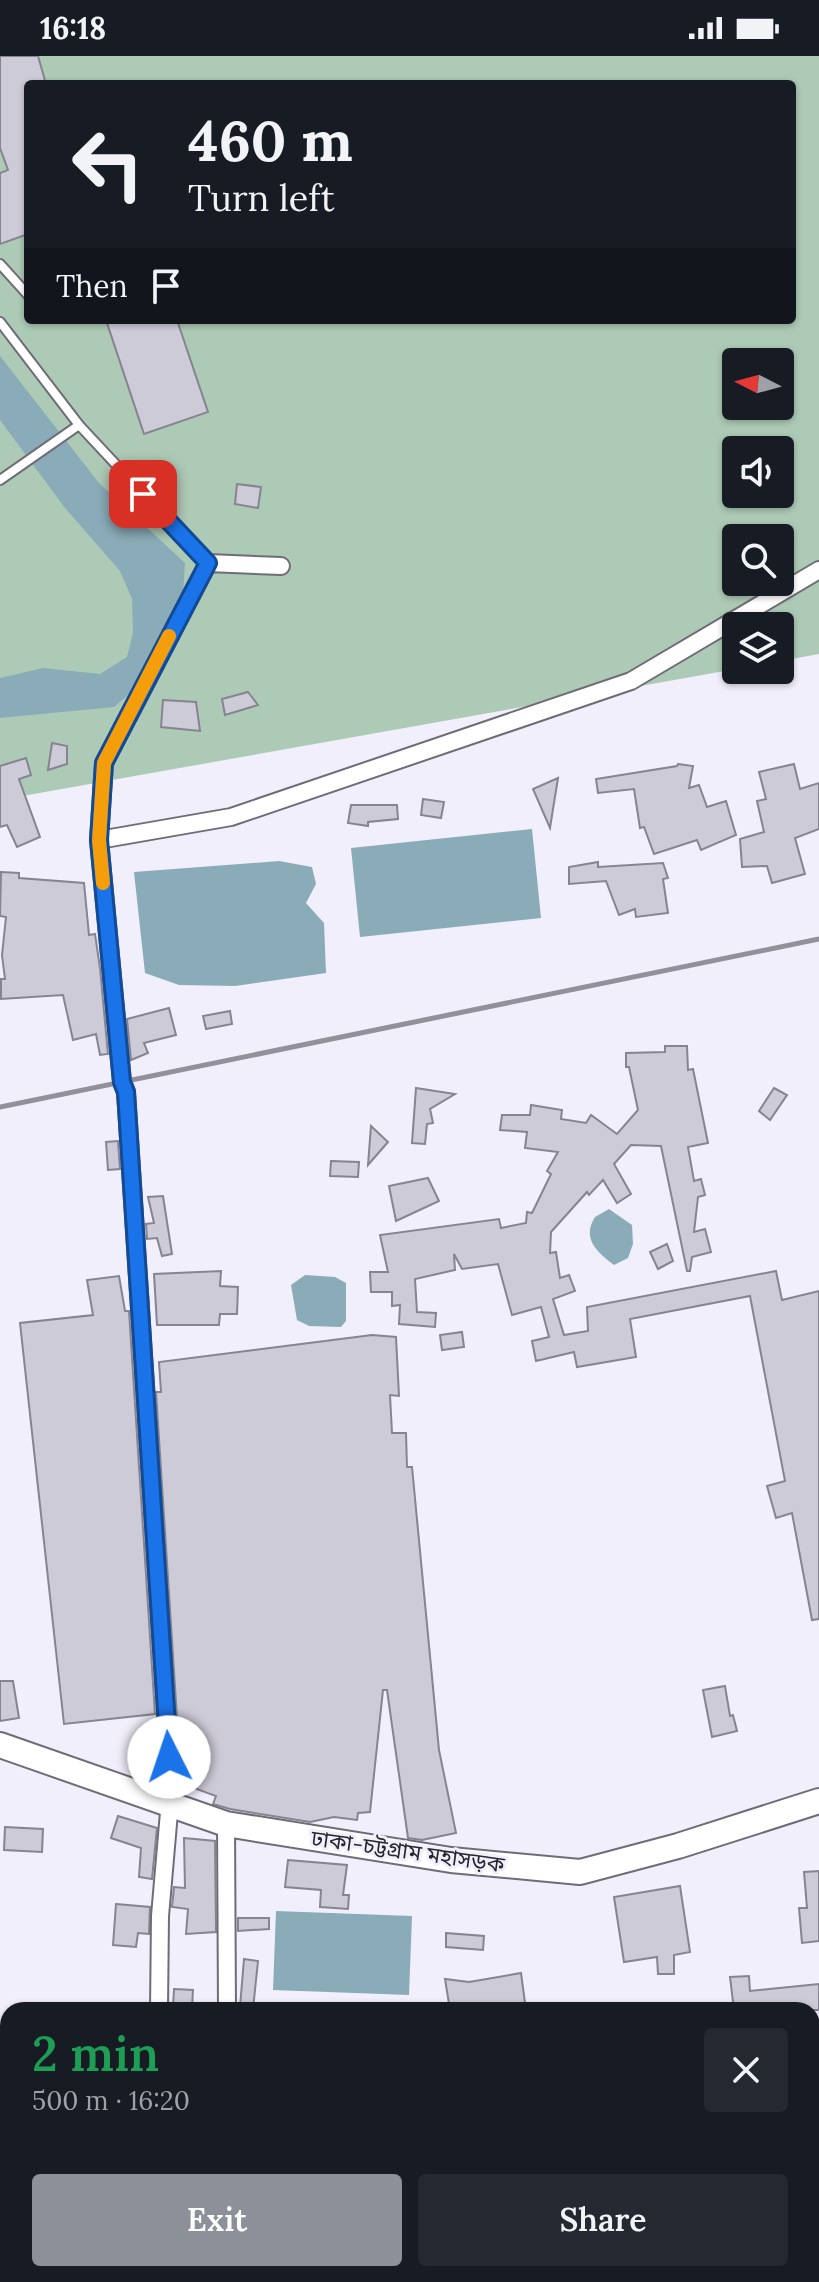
<!DOCTYPE html>
<meta charset="utf-8">
<style>
:root{--surface:#171b24;--page:#242831;--text:#f1f3f6;--muted:#9ea1a6;--accent:#8c9099}
body{margin:0;font-family:Lora,"Noto Sans Bengali",serif;background:var(--page);color:var(--text);height:100vh;display:flex;flex-direction:column;font-size:30px;white-space:nowrap}
*{box-sizing:border-box;margin:0}
p{font-size:26px;color:var(--muted)}
.icon{flex:none;width:44px;height:44px;fill:none;stroke:currentColor;stroke-width:2;stroke-linecap:round;stroke-linejoin:round}
.map{position:relative;flex:1;overflow:hidden}
.drawer{position:absolute;left:0px;top:1946px;width:820px;height:280px;display:flex;flex-direction:column;background:var(--surface);border-radius:24px 24px 0 0;box-shadow:0 2px 6px #0004}
.drawer>*{flex:none}
.guide{position:absolute;left:24px;top:24px;width:772px;height:244px;border-radius:8px;box-shadow:0 2px 6px #0004;background:#171b24;color:var(--text);overflow:hidden}
.needle{width:52px;rotate:276deg}
.controls{position:absolute;left:722px;top:292px;display:grid;gap:16px}
.controls a{display:grid;place-items:center;width:72px;height:72px;border-radius:8px;background:var(--surface);box-shadow:0 2px 6px #0004;font-size:40px}
.pin{position:absolute;display:grid;place-items:center;width:68px;height:68px;color:#fff;margin:-34px;border-radius:16px;box-shadow:0 4px 12px #0006}
.me{position:absolute;width:88px;margin:-44px;rotate:356deg;stroke-linejoin:round;filter:drop-shadow(0 0 6px #0008)}
.turn{display:flex;align-items:center;gap:28px;height:168px;padding:0 32px;font-size:36px}
.turn .icon{width:104px;height:104px;stroke-width:2.5}
.turn b{display:block;font-size:56px;line-height:68px}
.then{display:flex;align-items:center;height:76px;padding:0 32px;background:#0003;gap:16px;font-size:30px}
.round{display:grid;place-items:center;flex:none;width:84px;height:84px;border-radius:8px;background:var(--page)}
.summary{display:flex;align-items:center;justify-content:space-between;height:136px;padding:0 32px}
h1{font-size:48px;font-weight:600;line-height:60px;color:#1e9e55}
.primary-button{display:flex;gap:16px;margin-top:auto;padding:16px 32px}
.primary-button a{flex:1;height:92px;border-radius:8px;background:var(--accent);color:#fff;font-size:32px;font-weight:600;line-height:92px;text-align:center}
.primary-button a+a{background:var(--page);color:var(--text)}
.status{display:flex;justify-content:space-between;align-items:center;height:56px;padding:0 40px;background:var(--surface);direction:ltr}
.status svg{height:22px;fill:currentColor}
.map>svg:first-child{display:block}
.forest{fill:#adcab6;fill-rule:evenodd}
.water{fill:#8aacb8}
.building{fill:#cecbd8;stroke:#868490;stroke-width:2}
.lines{fill:none;stroke-linecap:round;stroke-linejoin:round}
.lane-casing{stroke:#6f6c78;stroke-width:12}
.street-casing{stroke:#6f6c78;stroke-width:20}
.secondary-casing{stroke:#6f6c78;stroke-width:28}
.highway-casing{stroke:#ab8e97;stroke-width:34}
.lane{stroke:#fff;stroke-width:8}
.street{stroke:#fff;stroke-width:16}
.secondary{stroke:#fff;stroke-width:24}
.highway{stroke:#f2c6d1;stroke-width:30}
.rail{stroke:#92909a;stroke-width:5}
.route-casing{stroke:#114b97;stroke-width:20}
.route{stroke:#1a73e8;stroke-width:14}
.slow{stroke:#f59e0b;stroke-width:14}
.labels{text-anchor:middle;dominant-baseline:central;stroke-width:6;stroke-linejoin:round;paint-order:stroke}
.street-label{font-size:22px;fill:#26252a;stroke:#f2effc}
</style>
<div class="status"><b>16:18</b><svg viewBox="0 0 49 12"><path d="M0 12V9h3v3zM5 12V6h3v6zM10 12V3h3v9zM15 12V0h3v12zM26 1h20v11H26zM47 4h2v5h-2z"/></svg></div>
<div class="map">
<svg width="819" height="2226" viewBox="0 0 819 2226">
<rect width="100%" height="100%" fill="#f2effc"/>
<!-- forest -->
<path class="forest" d="M0 0H819V598L780 605V570H736V613L0 744ZM28 28H792V264H28ZM736 306H780V350H736ZM736 394H780V438H736ZM736 482H780V526H736Z"/>
<!-- water -->
<g class="water">
<polygon points="0,300 99,427 185,507 183,538 135,633 114,651 0,662 0,622 43,612 100,618 127,601 133,577 132,543 120,515 65,452 0,364"/>
<polygon points="532,773 541,862 360,881 351,792"/>
<polygon points="279,805 312,811 316,828 306,847 324,867 326,917 235,930 179,929 145,917 134,816"/>
<path d="M609 1153 632 1169 633 1188 628 1202 614 1209C598 1197 581 1183 595 1161Z"/>
<polygon points="305,1219 335,1221 346,1227 346,1265 341,1271 309,1270 297,1264 291,1229"/>
<polygon points="276,1855 412,1860 409,1939 273,1934"/>
</g>
<!-- building -->
<g class="building">
<polygon points="0,0 38,0 46,28 28,28 28,178 0,188 0,117 8,114 0,92"/>
<polygon points="106,264 177,264 208,356 144,378"/>
<polygon points="237,428 261,431 258,452 235,448"/>
<polygon points="248,636 258,649 225,659 222,643"/>
<polygon points="163,644 196,646 200,675 161,671"/>
<polygon points="52,687 67,690 67,708 48,714"/>
<polygon points="26,702 31,719 19,723 40,781 17,791 7,769 0,771 0,710"/>
<polygon points="678,708 693,710 689,732 699,729 707,751 726,745 736,779 701,794 697,784 654,798 644,771 640,772 634,733 598,737 596,723 677,710"/>
<polygon points="794,708 800,733 819,727 819,773 795,782 805,818 772,827 767,810 742,811 740,783 764,776 757,745 766,743 759,716"/>
<polygon points="558,722 550,772 533,733"/>
<polygon points="423,743 444,746 441,762 421,759"/>
<polygon points="351,749 397,749 398,763 368,766 368,770 348,767"/>
<polygon points="598,806 598,811 663,807 668,822 663,823 668,857 636,861 635,853 619,859 606,825 569,828 569,811"/>
<polygon points="1,816 19,817 19,822 84,827 89,879 95,878 100,912 108,998 100,999 96,978 73,984 63,939 1,943 1,923 5,923 2,899 6,861 0,860"/>
<polygon points="169,952 176,979 144,987 148,997 131,1004 127,963"/>
<polygon points="230,955 232,968 206,973 203,960"/>
<polygon points="665,990 687,990 688,1014 693,1013 708,1087 688,1091 694,1125 701,1123 705,1139 698,1141 694,1176 705,1173 711,1196 692,1201 690,1215 687,1215 661,1090 631,1089 614,1108 631,1138 617,1147 603,1124 589,1139 587,1136 551,1176 550,1197 556,1196 560,1222 569,1219 575,1235 553,1243 564,1279 588,1275 587,1251 776,1215 782,1244 819,1235 819,1563 812,1564 792,1457 776,1462 767,1430 785,1425 750,1240 630,1263 636,1301 577,1311 574,1296 536,1305 532,1285 549,1281 541,1251 512,1259 498,1208 462,1213 454,1198 455,1214 415,1223 417,1256 436,1257 435,1271 399,1268 400,1249 392,1250 392,1236 371,1236 370,1216 388,1216 380,1179 499,1163 501,1172 526,1167 527,1156 532,1157 551,1118 547,1115 558,1096 525,1092 527,1076 500,1074 502,1059 530,1059 531,1049 562,1054 561,1063 586,1067 591,1059 617,1078 638,1054 629,1011 626,1011 626,997 665,996"/>
<polygon points="416,1032 455,1038 430,1053 433,1067 427,1068 425,1088 412,1087"/>
<polygon points="774,1032 787,1039 770,1064 759,1055"/>
<polygon points="371,1070 388,1086 368,1109"/>
<polygon points="118,1085 120,1113 108,1114 106,1086"/>
<polygon points="331,1105 359,1106 358,1121 330,1120"/>
<polygon points="428,1122 439,1145 396,1165 389,1130"/>
<polygon points="163,1140 172,1198 162,1200 157,1182 147,1183 146,1168 154,1167 148,1141"/>
<polygon points="667,1188 673,1205 658,1213 650,1196"/>
<polygon points="221,1215 220,1230 238,1231 237,1258 220,1258 219,1269 157,1269 154,1218"/>
<polygon points="119,1220 125,1255 129,1255 155,1658 64,1668 20,1267 93,1259 87,1224"/>
<polygon points="462,1276 464,1291 442,1294 440,1279"/>
<polygon points="372,1279 396,1281 399,1340 390,1339 392,1377 406,1377 407,1411 412,1411 439,1694 456,1777 422,1784 408,1782 387,1634 383,1634 370,1756 358,1757 357,1764 334,1761 310,1766 230,1753 213,1748 216,1740 183,1728 181,1724 156,1336 161,1336 159,1306"/>
<polygon points="0,1625 13,1625 19,1662 0,1665"/>
<polygon points="725,1630 730,1660 733,1659 737,1675 712,1681 703,1634"/>
<polygon points="118,1760 157,1772 152,1823 139,1821 141,1792 111,1782"/>
<polygon points="5,1771 43,1773 42,1796 4,1794"/>
<polygon points="184,1782 215,1785 216,1876 186,1878 188,1853 172,1851 174,1831 185,1832"/>
<polygon points="288,1804 347,1809 343,1839 349,1839 348,1853 320,1851 321,1834 285,1831"/>
<polygon points="819,1815 819,1885 802,1887 799,1852 807,1852 804,1816"/>
<polygon points="680,1830 690,1896 674,1899 674,1918 658,1918 657,1901 624,1906 614,1841"/>
<polygon points="116,1848 150,1851 149,1878 138,1877 136,1891 113,1889"/>
<polygon points="238,1862 269,1862 269,1873 238,1875"/>
<polygon points="446,1877 484,1880 483,1894 446,1891"/>
<polygon points="244,1903 258,1905 253,1953 240,1951"/>
<polygon points="521,1917 526,1954 450,1954 445,1923 469,1926"/>
<polygon points="749,1920 750,1935 819,1928 819,1954 734,1954 730,1921"/>
<polygon points="174,1933 193,1934 192,1952 173,1951"/>
</g>
<g class="lines">
<!-- lane casing -->
<g class="lane-casing">
<g id="lane">
<polyline points="0,208 28,239"/>
<polyline points="0,266 79,369 208,507"/>
<polyline points="0,424 79,369"/>
</g>
</g>
<!-- street casing -->
<g class="street-casing">
<g id="street">
<polyline points="99,784 231,761 631,625 819,514"/>
<polyline points="226,1768 227,1954"/>
<polyline points="159,1954 160,1860 171,1733 126,1036 122,1026 99,784 104,707 208,507 281,510"/>
<polyline points="177,2218 179,2226"/>
<polyline points="262,2218 264,2226"/>
<polyline points="482,2226 507,2218"/>
</g>
</g>
<!-- secondary casing -->
<g class="secondary-casing">
<polyline id="secondary" points="0,1689 226,1768 451,1804 580,1816 678,1790 819,1745"/>
</g>
<!-- highway casing -->
<g class="highway-casing">
<g id="highway">
<polyline points="812,2069 819,2067"/>
<polyline points="812,2098 819,2096"/>
<polyline points="338,2226 362,2218"/>
<polyline points="428,2226 452,2218"/>
</g>
</g>
<!-- lane -->
<use href="#lane" class="lane"/>
<!-- street -->
<use href="#street" class="street"/>
<!-- secondary -->
<use href="#secondary" class="secondary"/>
<!-- highway -->
<use href="#highway" class="highway"/>
<!-- rail -->
<polyline class="rail" points="0,1051 819,883"/>
</g>
<g class="lines">
<!-- route casing -->
<g class="route-casing">
<polyline id="route" points="143,438 208,507 104,707 99,784 122,1026 126,1036 169,1701"/>
</g>
<!-- route -->
<use href="#route" class="route"/>
<!-- slow -->
<polyline class="slow" points="103,827 99,784 104,707 169,580"/>
</g>
<g class="labels">
<!-- street labels -->
<g class="street-label">
<text transform="translate(408 1795) rotate(8)">ঢাকা-চট্টগ্রাম মহাসড়ক</text>
</g>
</g>
</svg>
<div class="controls">
<a><svg class="needle" viewBox="-14 -14 28 28"><path d="M0-13l5 13h-10z" fill="#e53935"/><path d="M0 13l5-13h-10z" fill="#9ea1a6"/></svg></a>
<a><svg class="icon" aria-label="sound" viewBox="0 0 24 24"><path d="M4 9h4l5-4v14l-5-4H4zM17 9q2 3 0 6"/></svg></a>
<a><svg class="icon" aria-label="search" viewBox="0 0 24 24"><circle cx="10" cy="10" r="6"/><path d="M15 15l6 6"/></svg></a>
<a><svg class="icon" aria-label="layers" viewBox="0 0 24 24"><path d="M12 4l9 5-9 5-9-5zM3 14l9 5 9-5"/></svg></a>
</div>
<div class="pin" style="left:143px;top:438px;background:#d93025"><svg class="icon" aria-label="arrive" viewBox="0 0 24 24"><path d="M6 21V4h12l-3 4 3 4H6"/></svg></div>
<svg class="me" style="left:169px;top:1701px" viewBox="-20 -20 40 40"><circle r="19" fill="#fff"/><path d="M0-13L10 11 0 6-10 11z" fill="#1a73e8"/></svg>
<div class="guide">
<div class="turn"><svg class="icon" aria-label="left" viewBox="0 0 24 24"><path d="M17 20v-9H6M10 6l-5 5 5 5"/></svg><div><b>460 m</b>Turn left</div></div>
<div class="then">Then<svg class="icon" aria-label="arrive" viewBox="0 0 24 24"><path d="M6 21V4h12l-3 4 3 4H6"/></svg></div>
</div>
<section class="drawer">
<div class="summary"><div><h1>2 min</h1><p>500 m · 16:20</p></div><a class="round"><svg class="icon" aria-label="close" viewBox="0 0 24 24"><path d="M6 6l12 12M18 6L6 18"/></svg></a></div>
<div class="primary-button"><a>Exit</a><a>Share</a></div>
</section>
</div>
